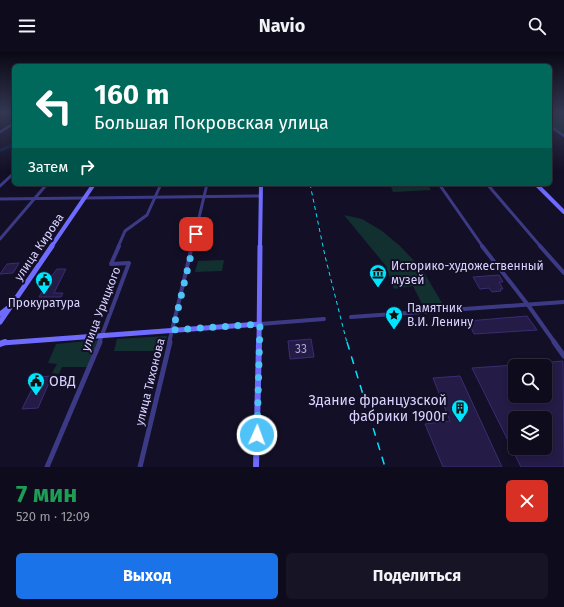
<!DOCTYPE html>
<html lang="ru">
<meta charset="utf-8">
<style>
:root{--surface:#0e0b1c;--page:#171425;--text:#f1f3f6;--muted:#9b9ba3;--line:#2e2b3b;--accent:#1a73e8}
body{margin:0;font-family:"Fira Sans",sans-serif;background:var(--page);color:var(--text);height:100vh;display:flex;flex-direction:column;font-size:15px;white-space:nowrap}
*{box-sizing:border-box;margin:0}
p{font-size:13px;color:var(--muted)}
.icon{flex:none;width:22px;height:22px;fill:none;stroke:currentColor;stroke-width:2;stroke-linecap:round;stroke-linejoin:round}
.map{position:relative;height:415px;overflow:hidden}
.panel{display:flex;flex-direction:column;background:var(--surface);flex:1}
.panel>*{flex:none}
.guide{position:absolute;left:12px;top:12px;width:540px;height:122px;border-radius:6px;box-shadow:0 2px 6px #0003,0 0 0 1px var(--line);background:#00695c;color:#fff;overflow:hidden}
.buttons{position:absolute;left:508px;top:307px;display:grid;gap:8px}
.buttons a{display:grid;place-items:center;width:44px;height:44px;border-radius:6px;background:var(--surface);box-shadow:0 2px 6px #0003,0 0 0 1px var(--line);font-size:20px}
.pin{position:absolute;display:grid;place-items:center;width:34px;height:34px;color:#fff;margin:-17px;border-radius:8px;box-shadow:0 2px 6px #0006}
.me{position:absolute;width:44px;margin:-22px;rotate:2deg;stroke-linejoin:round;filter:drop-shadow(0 0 3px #0008)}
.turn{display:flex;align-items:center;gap:14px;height:84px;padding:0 16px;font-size:18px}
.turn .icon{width:52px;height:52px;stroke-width:2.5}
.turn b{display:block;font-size:28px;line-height:34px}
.then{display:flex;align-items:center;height:38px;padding:0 16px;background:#0003;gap:8px;font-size:15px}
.round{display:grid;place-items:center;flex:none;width:42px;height:42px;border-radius:6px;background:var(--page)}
.summary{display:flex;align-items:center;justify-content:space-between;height:68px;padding:0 16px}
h1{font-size:24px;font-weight:700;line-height:30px;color:#1e9e55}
.cta{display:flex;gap:8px;margin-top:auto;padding:8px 16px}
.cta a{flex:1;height:46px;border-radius:6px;background:var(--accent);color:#fff;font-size:16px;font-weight:700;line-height:46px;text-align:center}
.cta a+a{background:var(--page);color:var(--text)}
header{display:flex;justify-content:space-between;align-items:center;height:52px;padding:0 16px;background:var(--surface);font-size:18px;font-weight:700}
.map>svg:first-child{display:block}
.green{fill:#12302f}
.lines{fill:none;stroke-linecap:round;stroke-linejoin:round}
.river{fill:#0c2248;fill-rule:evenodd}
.building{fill:#241b47;stroke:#3b2d73;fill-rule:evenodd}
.street-far3{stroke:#3d3a85;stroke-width:2.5}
.street-far2{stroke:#3d3a85;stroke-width:3}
.street-far1{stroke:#3d3a85;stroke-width:4}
.street{stroke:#3d3a85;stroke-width:5}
.secondary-far2{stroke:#6f6bff;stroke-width:4}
.secondary-far1{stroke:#6f6bff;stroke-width:5}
.secondary{stroke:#6f6bff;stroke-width:6}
.rail-far1{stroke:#00e5ff;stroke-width:1;stroke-dasharray:4 3.5;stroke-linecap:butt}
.rail{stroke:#00e5ff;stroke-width:1.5;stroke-dasharray:8 7;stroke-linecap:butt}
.route{stroke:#4fc3f7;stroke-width:7;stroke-dasharray:0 12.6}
.labels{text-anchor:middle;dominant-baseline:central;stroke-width:4;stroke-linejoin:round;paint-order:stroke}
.street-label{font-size:12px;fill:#d9d4ff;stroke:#130f26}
.poi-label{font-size:12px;fill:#d9d4ff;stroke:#130f26;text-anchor:start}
.near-number-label{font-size:12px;fill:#aca6d1}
.near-poi-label{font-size:14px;fill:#d9d4ff;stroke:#130f26;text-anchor:start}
</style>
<header><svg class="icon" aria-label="menu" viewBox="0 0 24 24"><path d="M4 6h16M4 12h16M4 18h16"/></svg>Navio<svg class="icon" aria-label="search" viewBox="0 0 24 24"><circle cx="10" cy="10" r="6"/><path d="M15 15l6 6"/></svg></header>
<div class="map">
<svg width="564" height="415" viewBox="0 0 564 415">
<rect width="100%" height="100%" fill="#130f26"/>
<!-- green -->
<g class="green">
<polygon points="550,61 564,61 564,83 550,73"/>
<polygon points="390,132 427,132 431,138 393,140"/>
<polygon points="344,163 362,167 382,179 400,194 422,217 442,251 422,252 413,234 394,237 386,214"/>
<polygon points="224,208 222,219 195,220 198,209"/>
<polygon points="167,284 163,299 114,299 117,287"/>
<polygon points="98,288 87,315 62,315 59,322 52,321 57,312 48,311 56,292"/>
</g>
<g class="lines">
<!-- river -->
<polygon class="river" points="13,91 14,91 14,94 0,100 0,97"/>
</g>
<!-- building -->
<g class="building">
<polygon points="19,211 13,221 0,222 7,212"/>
<polygon points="57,217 66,217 54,241 63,241 61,245 39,245 42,240 45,240 50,233 47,233 45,230 51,225"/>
<polygon points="499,223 503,230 499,230 503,237 500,237 501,239 492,240 489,236 480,237 473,225"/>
<polygon points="527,264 537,278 474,282 468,269"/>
<polygon points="311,287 314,305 290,307 288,289"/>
<path d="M563 309 564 415H521L472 316 515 313V344H545V314H529V312ZM515 366H545V396H515Z"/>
<polygon points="52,324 38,356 22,357 38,325"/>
<polygon points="460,324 502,415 443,415 425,372 450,369 433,326"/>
</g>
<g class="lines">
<!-- street-far3 -->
<g class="street-far3">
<polyline points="550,74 564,84"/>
<polyline points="0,80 13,72"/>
</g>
<!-- street-far2 -->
<g class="street-far2">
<polyline points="439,132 483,195"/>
<polyline points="487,132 541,195"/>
<polyline points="0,134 14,121"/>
<polyline points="0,147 261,144"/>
<polyline points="0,187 47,132"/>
<polyline points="118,195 125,179 147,163 161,132"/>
<polyline points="192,195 207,132"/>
</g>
<!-- street-far1 -->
<g class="street-far1">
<polyline points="482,194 528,253 555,291"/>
<polyline points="540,194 564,221"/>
<polyline points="351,265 564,250"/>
<polyline points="260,272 324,267"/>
<polyline points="99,291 129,211 111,212 119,194"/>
<polyline points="169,291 192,194"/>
</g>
<!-- street -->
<g class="street">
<polyline points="554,290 564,304"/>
<polyline points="47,415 100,290"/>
<polyline points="140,415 170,290"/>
</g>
<!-- secondary-far2 -->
<g class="secondary-far2">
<polyline points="536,132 564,160"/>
<polyline points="51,195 94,132"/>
<polyline points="260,195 261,132"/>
</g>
<!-- secondary-far1 -->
<g class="secondary-far1">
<polyline points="0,262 8,256"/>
<polyline points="0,270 52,194"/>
<polyline points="2,291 260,272"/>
<polyline points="259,291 260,194"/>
</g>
<!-- secondary -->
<g class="secondary">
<polyline points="0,292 5,290"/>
<polyline points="256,415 259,290"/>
</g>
<!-- rail-far1 -->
<polyline class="rail-far1" points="310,132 325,204 347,291"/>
<!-- rail -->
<polyline class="rail" points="347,290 385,415"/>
</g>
<!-- sky -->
<linearGradient id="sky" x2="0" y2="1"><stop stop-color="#0a0815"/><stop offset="0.51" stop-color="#333752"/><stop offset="1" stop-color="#333752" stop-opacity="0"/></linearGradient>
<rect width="564" height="119" fill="url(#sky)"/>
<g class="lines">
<!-- route -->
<polyline class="route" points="196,182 173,278 260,272 257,383"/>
</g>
<!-- icons -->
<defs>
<g id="museum-pin" transform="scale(0.9)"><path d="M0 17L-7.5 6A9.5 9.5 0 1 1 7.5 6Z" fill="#00e5ff" stroke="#130f26"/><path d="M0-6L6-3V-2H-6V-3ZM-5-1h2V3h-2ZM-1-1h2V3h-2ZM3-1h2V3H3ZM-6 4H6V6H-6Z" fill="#111"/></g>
<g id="civic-pin" transform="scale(0.9)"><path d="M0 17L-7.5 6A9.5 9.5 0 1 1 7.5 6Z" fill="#00e5ff" stroke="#130f26"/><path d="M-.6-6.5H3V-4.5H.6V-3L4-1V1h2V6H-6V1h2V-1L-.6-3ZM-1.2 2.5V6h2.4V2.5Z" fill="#111"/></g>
<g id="sight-pin" transform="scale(0.9)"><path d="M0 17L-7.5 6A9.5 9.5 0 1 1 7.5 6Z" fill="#00e5ff" stroke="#130f26"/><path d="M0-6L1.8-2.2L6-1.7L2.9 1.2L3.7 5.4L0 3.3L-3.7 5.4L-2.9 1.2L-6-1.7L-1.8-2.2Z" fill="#111"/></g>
<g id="building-pin" transform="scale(0.9)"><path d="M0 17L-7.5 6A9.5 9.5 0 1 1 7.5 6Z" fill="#00e5ff" stroke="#130f26"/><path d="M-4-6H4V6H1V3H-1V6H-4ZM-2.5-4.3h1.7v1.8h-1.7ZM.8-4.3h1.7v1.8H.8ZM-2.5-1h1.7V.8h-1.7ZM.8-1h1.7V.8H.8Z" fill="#111"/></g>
</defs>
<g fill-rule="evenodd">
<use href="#museum-pin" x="378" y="221"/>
<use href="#civic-pin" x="44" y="228"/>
<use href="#sight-pin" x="394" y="263"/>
<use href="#civic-pin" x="36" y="329"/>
<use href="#building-pin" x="460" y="356"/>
</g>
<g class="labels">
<!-- street labels -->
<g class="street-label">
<text transform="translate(39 195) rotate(-56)">улица Кирова</text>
<text transform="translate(101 257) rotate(-69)">улица Урицкого</text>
<text transform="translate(150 330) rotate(-76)">улица Тихонова</text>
</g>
<!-- poi labels -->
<g class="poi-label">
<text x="391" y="214">Историко-художественный<tspan x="391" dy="14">музей</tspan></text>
<text x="44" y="251" text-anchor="middle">Прокуратура</text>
<text x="407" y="256">Памятник<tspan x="407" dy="14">В.И. Ленину</tspan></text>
</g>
<!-- near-number labels -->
<g class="near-number-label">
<text x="301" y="297">33</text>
</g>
<!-- near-poi labels -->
<g class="near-poi-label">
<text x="49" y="329">ОВД</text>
<text x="447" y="348" text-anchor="end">Здание французской<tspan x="447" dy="16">фабрики 1900г</tspan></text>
</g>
</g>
</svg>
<div class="buttons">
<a><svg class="icon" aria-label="search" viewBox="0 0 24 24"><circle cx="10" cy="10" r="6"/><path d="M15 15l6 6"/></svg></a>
<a><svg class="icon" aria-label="layers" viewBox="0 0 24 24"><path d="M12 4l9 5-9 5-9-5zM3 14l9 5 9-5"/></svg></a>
</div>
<div class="pin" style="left:196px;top:182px;background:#d93025"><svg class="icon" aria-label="arrive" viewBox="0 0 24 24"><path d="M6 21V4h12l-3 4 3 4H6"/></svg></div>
<svg class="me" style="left:257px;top:383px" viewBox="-20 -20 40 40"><circle r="17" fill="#4fc3f7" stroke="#fff" stroke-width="3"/><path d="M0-11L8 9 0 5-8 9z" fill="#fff"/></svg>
<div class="guide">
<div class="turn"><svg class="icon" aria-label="left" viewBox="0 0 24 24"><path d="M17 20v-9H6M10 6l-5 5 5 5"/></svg><div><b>160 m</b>Большая Покровская улица</div></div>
<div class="then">Затем<svg class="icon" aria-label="right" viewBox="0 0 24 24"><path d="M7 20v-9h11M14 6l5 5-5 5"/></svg></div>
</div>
</div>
<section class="panel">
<div class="summary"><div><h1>7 мин</h1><p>520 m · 12:09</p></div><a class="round" style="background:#d93025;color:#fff"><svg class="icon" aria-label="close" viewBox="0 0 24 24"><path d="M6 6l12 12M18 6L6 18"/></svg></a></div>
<div class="cta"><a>Выход</a><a>Поделиться</a></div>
</section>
